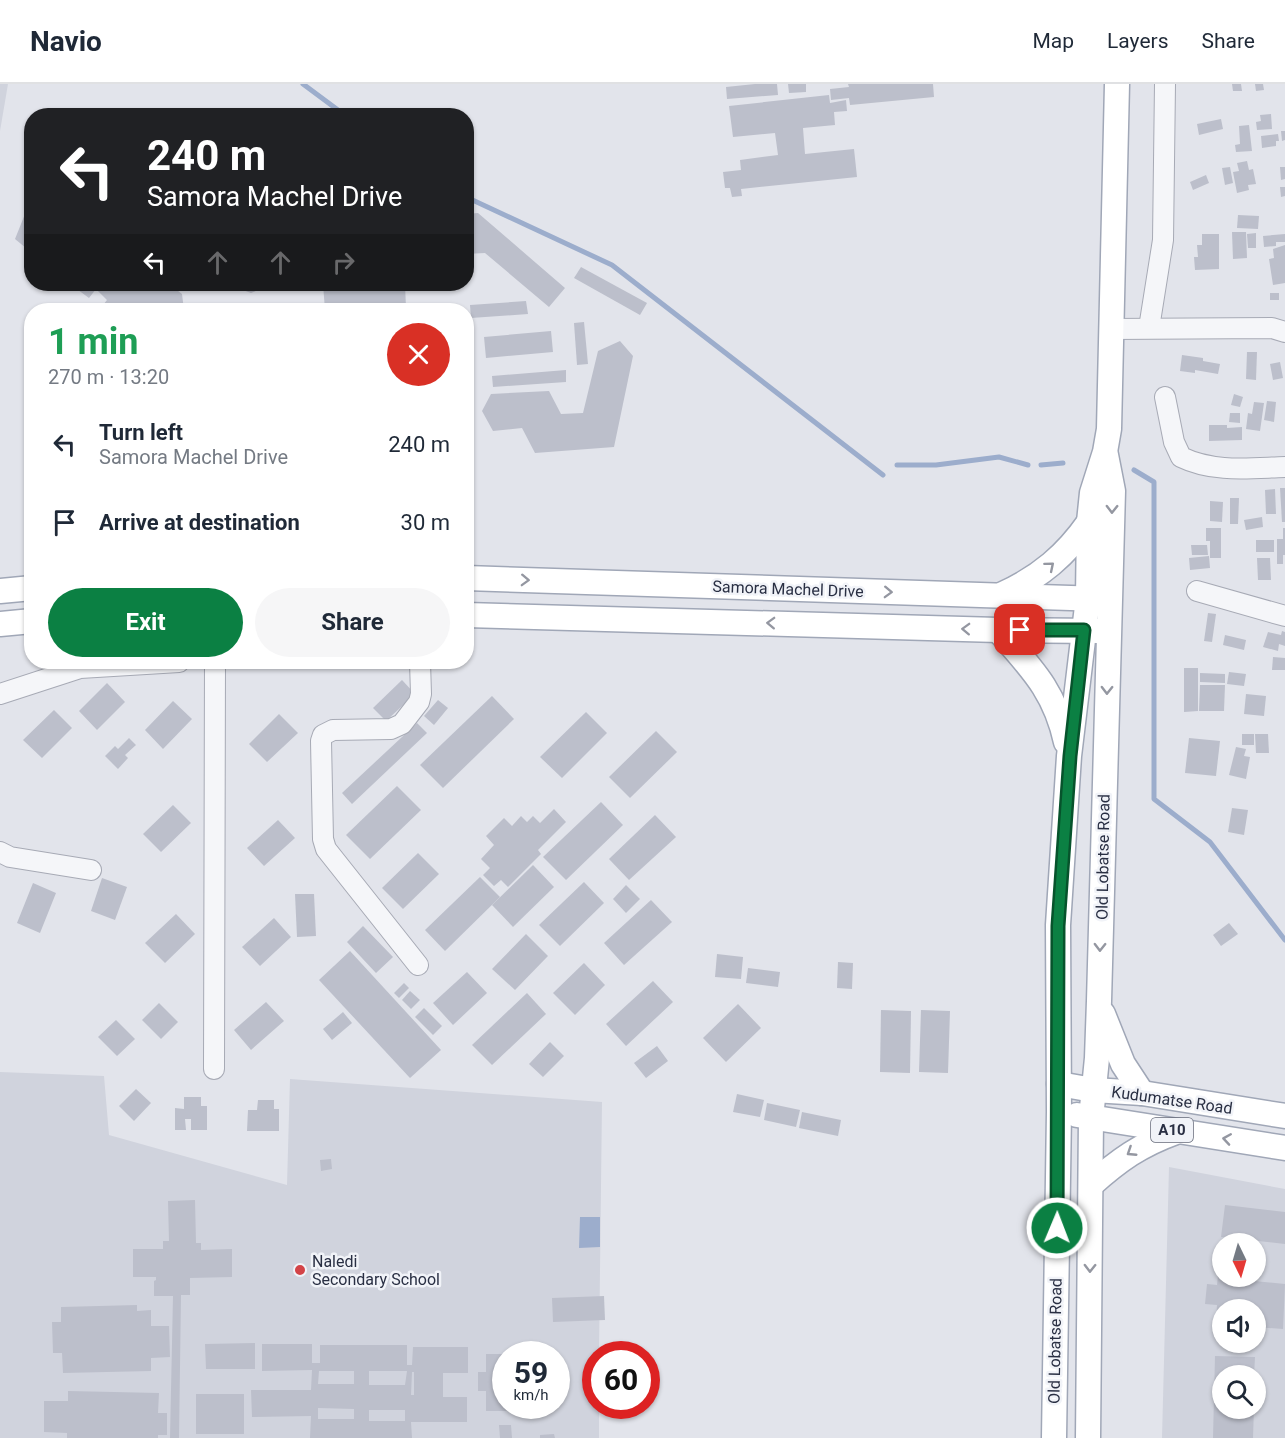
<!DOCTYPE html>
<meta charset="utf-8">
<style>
:root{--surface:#fff;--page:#f6f6f7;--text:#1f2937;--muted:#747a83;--line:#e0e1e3;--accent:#0b8043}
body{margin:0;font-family:Roboto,sans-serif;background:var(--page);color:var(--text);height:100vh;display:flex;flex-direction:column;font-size:22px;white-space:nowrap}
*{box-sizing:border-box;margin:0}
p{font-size:20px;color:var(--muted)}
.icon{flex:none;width:33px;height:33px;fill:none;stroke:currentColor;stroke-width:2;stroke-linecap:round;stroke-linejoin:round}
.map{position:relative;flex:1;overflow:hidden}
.drawer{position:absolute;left:24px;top:219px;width:450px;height:366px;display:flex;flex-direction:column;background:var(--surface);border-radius:24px;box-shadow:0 2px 4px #0004}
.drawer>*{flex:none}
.hud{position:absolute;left:24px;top:24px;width:450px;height:183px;border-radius:24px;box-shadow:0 2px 4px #0004;background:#202124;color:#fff;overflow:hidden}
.needle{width:39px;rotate:175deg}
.controls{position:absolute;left:1212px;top:1149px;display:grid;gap:12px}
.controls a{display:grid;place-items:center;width:54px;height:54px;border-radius:50%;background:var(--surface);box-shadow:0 2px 4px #0004;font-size:30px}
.speed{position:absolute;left:492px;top:1257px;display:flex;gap:12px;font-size:30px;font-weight:700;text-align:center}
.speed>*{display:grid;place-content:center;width:78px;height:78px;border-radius:50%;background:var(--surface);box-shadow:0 2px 4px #0004;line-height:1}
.speed small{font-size:15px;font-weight:400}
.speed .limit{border:9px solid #d22;background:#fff;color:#111}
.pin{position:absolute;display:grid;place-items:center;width:51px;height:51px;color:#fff;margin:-26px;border-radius:12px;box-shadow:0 3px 9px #0006}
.me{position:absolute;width:66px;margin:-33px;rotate:1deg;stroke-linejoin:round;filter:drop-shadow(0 0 4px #0008)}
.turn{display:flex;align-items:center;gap:21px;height:126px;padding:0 24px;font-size:27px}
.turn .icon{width:78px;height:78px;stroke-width:2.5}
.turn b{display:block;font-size:42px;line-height:51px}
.lanes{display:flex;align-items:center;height:57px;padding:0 24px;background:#0003;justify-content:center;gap:30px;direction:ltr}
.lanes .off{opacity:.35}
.round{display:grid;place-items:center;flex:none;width:63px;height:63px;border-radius:32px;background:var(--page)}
.headline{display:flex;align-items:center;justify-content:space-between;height:102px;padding:0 24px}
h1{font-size:36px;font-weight:700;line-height:45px;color:#1e9e55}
.action{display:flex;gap:12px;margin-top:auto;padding:12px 24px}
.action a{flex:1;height:69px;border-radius:36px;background:var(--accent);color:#fff;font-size:24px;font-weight:700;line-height:69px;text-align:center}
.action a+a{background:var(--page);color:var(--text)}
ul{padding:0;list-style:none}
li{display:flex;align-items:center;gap:18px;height:78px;padding:0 24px}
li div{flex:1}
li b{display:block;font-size:22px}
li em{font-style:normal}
header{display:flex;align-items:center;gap:36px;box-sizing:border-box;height:84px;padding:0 30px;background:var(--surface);border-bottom:2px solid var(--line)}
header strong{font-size:28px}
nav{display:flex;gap:33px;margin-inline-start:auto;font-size:21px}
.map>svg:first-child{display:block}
.built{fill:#d0d3dd;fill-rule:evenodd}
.water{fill:#9cadcc}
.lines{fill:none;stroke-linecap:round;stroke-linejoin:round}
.stream{stroke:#9cadcc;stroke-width:5}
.building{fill:#bcbfcb;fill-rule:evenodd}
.minor-casing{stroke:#a7aab5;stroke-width:22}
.major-casing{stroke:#a0a7b7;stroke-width:27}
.minor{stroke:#f5f6f9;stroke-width:20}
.major{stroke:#fff;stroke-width:24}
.oneway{stroke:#9497a1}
.route-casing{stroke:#07532c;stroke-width:15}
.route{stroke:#0b8043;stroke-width:10}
.poi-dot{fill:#d34347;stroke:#f1f3f8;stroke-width:2}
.labels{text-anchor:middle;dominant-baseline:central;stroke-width:5;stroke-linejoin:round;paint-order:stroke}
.shield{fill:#f1f3f8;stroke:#656a79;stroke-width:1.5}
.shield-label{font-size:15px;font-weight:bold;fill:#292f43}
.street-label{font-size:16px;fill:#292f43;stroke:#f1f3f8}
.poi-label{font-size:16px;fill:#292f43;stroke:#f1f3f8;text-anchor:start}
</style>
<header>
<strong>Navio</strong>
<nav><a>Map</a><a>Layers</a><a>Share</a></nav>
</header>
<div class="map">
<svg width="1285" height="1354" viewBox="0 0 1285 1354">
<rect width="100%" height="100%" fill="#e2e4eb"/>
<!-- built -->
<g class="built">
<polygon points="0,0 8,0 0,47"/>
<path d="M0 988 104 992 109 1051 287 1101 290 995 602 1018 599 1270H596V1322H599V1354H0ZM506 1270H556V1322H506Z"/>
<path d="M1169 1083 1285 1105V1354H1162ZM1222 1160H1256V1192H1222ZM1222 1226H1256V1258H1222ZM1222 1292H1256V1324H1222Z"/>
</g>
<!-- water -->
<polygon class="water" points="580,1133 600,1133 600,1163 579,1164"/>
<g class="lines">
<!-- stream -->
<g class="stream">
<polyline points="303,0 346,32"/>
<polyline points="466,113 612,181 883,391"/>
<polyline points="897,381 936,381 999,373 1028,381"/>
<polyline points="1041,381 1063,379"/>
<polyline points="1134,386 1154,398 1154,715 1210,758 1285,856"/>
</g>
</g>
<!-- building -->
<g class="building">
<polygon points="755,0 777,0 778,11 727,15 726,3"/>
<polygon points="788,0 806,0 806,8 789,9"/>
<polygon points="848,0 933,0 934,13 850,21 849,14 831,16 830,5 849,3"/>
<polygon points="1232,0 1241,0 1242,7 1233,7"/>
<polygon points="1255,0 1263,0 1264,6 1256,7"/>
<polygon points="829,11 830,19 846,16 847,27 834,28 835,41 803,44 805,70 854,65 857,93 741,105 742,112 732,113 730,104 725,104 723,88 741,86 740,76 778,71 775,49 733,53 729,22"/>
<polygon points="1271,30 1272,45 1257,46 1256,38 1261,37 1260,31"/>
<polygon points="1221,35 1223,45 1199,51 1197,40"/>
<polygon points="1249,41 1252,67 1236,68 1235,61 1240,60 1239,42"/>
<polygon points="1281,47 1285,47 1285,56 1282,57"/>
<polygon points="1278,50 1279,57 1276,57 1276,62 1262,64 1261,52"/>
<polygon points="1247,77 1249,86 1253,85 1256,100 1248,101 1249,106 1237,109 1233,88 1239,87 1237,79"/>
<polygon points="1230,83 1233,99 1225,101 1222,84"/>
<polygon points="1280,83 1285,83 1285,95 1281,96"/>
<polygon points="1206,91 1209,99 1193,106 1190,98"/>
<polygon points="1280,103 1285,103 1285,112 1281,113"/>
<polygon points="32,126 32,169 15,155 25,130"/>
<polygon points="478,129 565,204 549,223 485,169 466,170 466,130"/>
<polygon points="1238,131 1259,132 1258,145 1237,144"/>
<polygon points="1232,148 1246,148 1247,174 1233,175"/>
<polygon points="1256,149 1256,164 1248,164 1247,150"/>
<polygon points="1202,150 1219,150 1219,185 1195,186 1194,173 1198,173 1197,161 1202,161"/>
<polygon points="1285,150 1285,158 1276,158 1276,162 1264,163 1263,152"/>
<polygon points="1285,161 1285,199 1273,201 1269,175 1274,174 1273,165"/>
<polygon points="581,183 647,219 640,231 574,194"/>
<polygon points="70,200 169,200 182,210 184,226 99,226 107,216 96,205 89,214"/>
<polygon points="227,200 273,200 251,209"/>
<polygon points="323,200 405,200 406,224 404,226 325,226"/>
<rect x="1270" y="209" width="9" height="7"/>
<polygon points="526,217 528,230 471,234 470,221"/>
<polygon points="584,238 588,280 577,281 574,239"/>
<polygon points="551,247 553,268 486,274 484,253"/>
<polygon points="620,257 633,272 614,363 535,369 522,344 493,347 482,327 491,310 549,307 561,330 583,329 598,267"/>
<polygon points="1247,268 1257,268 1256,296 1246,295"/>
<polygon points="1182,271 1203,274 1203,277 1220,280 1218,290 1195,286 1195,289 1180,287"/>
<polygon points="1280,278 1283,294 1273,296 1270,280"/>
<polygon points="566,286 566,298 493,303 492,292"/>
<polygon points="1234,310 1243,313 1240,323 1231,321"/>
<polygon points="1267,317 1276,318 1274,338 1264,336"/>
<polygon points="1254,318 1264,319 1260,347 1246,345 1248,329 1252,330"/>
<polygon points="1230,329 1240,329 1240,339 1229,338"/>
<polygon points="1209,341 1227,341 1227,344 1242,343 1242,356 1209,357"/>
<polygon points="1280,404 1285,404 1285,438 1282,438"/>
<polygon points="1275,405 1276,430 1266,430 1265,406"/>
<polygon points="1230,414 1239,414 1238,440 1230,440"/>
<polygon points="1210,417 1223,418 1222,438 1210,437"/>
<polygon points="1262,433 1263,443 1246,446 1244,436"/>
<polygon points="1206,444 1221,444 1221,474 1210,474 1210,457 1206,457"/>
<polygon points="1283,444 1285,444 1285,471 1283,471 1283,480 1277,480 1277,455 1283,455"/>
<rect x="1256" y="456" width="18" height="12"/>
<polygon points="1191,461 1207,461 1208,471 1192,471"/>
<polygon points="1209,472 1210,484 1190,486 1189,474"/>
<polygon points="1257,474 1270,474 1271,496 1258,496"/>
<polygon points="1208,529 1216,530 1212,558 1204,557"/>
<polygon points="1282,547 1285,548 1285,562 1279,560 1278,567 1263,563 1268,548 1281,551"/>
<polygon points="1225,551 1246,556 1244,566 1223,561"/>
<polygon points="1273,573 1285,574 1285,586 1272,586"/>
<polygon points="1184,584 1198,584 1198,627 1184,628"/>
<polygon points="1229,588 1246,590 1244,602 1227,600"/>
<polygon points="1200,589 1225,590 1225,599 1200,598"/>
<polygon points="402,596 415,610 386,637 373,624"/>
<polygon points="107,599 125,618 97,646 79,627"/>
<polygon points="1200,601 1225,601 1224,627 1199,627"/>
<polygon points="1246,610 1266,612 1264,632 1244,630"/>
<polygon points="492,612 514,635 443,704 420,681"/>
<polygon points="438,616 448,624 434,641 424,632"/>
<polygon points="173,617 192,635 163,665 145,646"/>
<polygon points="54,626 72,644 42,674 23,656"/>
<polygon points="586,628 607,649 562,694 540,673"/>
<polygon points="279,630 298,649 267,678 249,660"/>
<polygon points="417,639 427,649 352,720 342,709"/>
<polygon points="656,647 677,668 630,714 609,693"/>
<rect x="1242" y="650" width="12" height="11"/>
<polygon points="1255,650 1268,650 1269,669 1256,669"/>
<polygon points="129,654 136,661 125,671 128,674 118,685 105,672 115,662 118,665"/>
<polygon points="1189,654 1220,657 1216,692 1185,689"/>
<polygon points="1236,663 1246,665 1244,672 1250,673 1246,695 1229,691"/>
<polygon points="397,702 421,726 370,775 346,751"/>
<polygon points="601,718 623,741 566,796 543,773"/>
<polygon points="173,721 191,739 161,768 143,750"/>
<polygon points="1232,724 1248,726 1244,751 1228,748"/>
<polygon points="554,725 566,738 538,766 541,770 508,803 501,796 494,802 483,791 490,784 481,775 494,761 486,752 504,734 512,742 521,732 527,738 533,732 540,739"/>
<polygon points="655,731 676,753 629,796 609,775"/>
<polygon points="278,736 295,754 264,782 247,764"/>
<polygon points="418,769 439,790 403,825 382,804"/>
<polygon points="533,781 554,803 513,843 492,821"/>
<polygon points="480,793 500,813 445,867 425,846"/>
<polygon points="102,794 127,803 115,836 91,827"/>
<polygon points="584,798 604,819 560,862 539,841"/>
<polygon points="33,799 56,809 40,849 17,839"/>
<polygon points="626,801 640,815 626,829 613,815"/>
<polygon points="295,810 314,810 316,852 297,853"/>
<polygon points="651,816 672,838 624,881 604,859"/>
<polygon points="176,830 195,850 165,879 145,859"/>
<polygon points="274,834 291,853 260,882 242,863"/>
<polygon points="1229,839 1238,850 1221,862 1213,851"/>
<polygon points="363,842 393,873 376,889 347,858"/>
<polygon points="526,850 548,872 515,906 492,885"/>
<polygon points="350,867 441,966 410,994 319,896"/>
<polygon points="717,870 743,873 741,895 715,893"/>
<polygon points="838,878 853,879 852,905 837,904"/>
<polygon points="584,879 605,901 575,931 553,909"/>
<polygon points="748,884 780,888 778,903 746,899"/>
<polygon points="467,888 487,909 453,941 433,919"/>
<polygon points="653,897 673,918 626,962 606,940"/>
<polygon points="404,899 409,904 399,914 394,909"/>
<polygon points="410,907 420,916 411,925 402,916"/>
<polygon points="527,909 546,930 492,981 472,961"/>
<polygon points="266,918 284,937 251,966 234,946"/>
<polygon points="159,919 178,938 161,955 142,936"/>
<polygon points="738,920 761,944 726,978 703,954"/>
<polygon points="424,924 442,942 433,951 415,933"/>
<polygon points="881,926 911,927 910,989 880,988"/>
<polygon points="921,926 950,927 948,989 919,988"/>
<polygon points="343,928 352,939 332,956 323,945"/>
<polygon points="116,936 135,955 117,972 98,953"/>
<polygon points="550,958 564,972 543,993 529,980"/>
<polygon points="657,962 668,977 646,994 634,979"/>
<polygon points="136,1005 151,1019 134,1037 119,1022"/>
<polygon points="737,1010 764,1016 760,1033 733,1028"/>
<polygon points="184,1013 201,1013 201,1022 207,1022 207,1046 191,1046 191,1035 185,1035 186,1046 175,1046 175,1024 184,1025"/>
<polygon points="258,1016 274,1016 274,1025 279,1025 279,1047 247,1047 248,1026 257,1026"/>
<polygon points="767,1019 800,1026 796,1043 764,1036"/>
<polygon points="802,1028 841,1036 838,1052 799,1044"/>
<polygon points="331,1075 332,1085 321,1087 320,1076"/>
<polygon points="195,1116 196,1159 201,1159 201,1166 232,1165 232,1193 190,1194 190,1211 181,1211 179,1354 170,1354 173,1212 154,1212 154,1197 156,1196 156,1193 133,1193 133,1165 163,1165 163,1157 169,1157 168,1117"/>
<polygon points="1225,1121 1285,1128 1285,1160 1221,1153"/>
<polygon points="1219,1182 1222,1182 1222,1192 1254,1192 1254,1197 1285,1200 1283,1245 1256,1243 1256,1226 1222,1226 1222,1240 1216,1239 1217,1221 1205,1220 1207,1200 1217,1201"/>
<polygon points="604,1212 605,1236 553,1238 552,1214"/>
<polygon points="137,1221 137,1227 151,1226 151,1242 169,1242 170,1273 151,1274 151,1287 63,1289 62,1269 53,1269 52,1238 61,1238 61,1223"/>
<polygon points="255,1259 255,1285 206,1285 205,1260"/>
<path d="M262 1260H312V1279H320V1261H407V1281H412L413 1263H468V1289H443V1313H467V1338H411L412 1354H310L311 1332 252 1333 251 1306H311L312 1286 262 1287ZM319 1287H354V1300H318ZM369 1287H407L405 1301H369ZM412 1288H414V1311H411ZM318 1324 354 1325V1335H318ZM369 1326H405V1337H369Z"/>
<polygon points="486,1270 506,1270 506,1322 532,1322 532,1327 486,1327 486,1307 478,1307 478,1288 486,1288"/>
<rect x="556" y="1270" width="3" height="32"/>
<polygon points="1215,1272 1255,1273 1254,1292 1222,1292 1222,1324 1254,1324 1253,1354 1213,1354"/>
<polygon points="68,1307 159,1309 158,1329 167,1329 167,1351 158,1351 158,1354 67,1354 67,1349 44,1348 44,1317 68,1317"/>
<rect x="196" y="1310" width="48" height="40"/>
<polygon points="499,1341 511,1341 512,1354 500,1354"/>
<polygon points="554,1350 555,1354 540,1354 540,1351"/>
</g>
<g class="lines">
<!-- minor casing -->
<g class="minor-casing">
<g id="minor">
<polyline points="1149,244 1163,156 1165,0"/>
<polyline points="1111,245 1272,244 1285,248"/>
<path d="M1165 313 1174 358 1181 373C1214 389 1250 384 1285 383"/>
<polyline points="1197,507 1285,532"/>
<polyline points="0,610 80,584 179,578"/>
<polyline points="0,768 10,773 91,786"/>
<polyline points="418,881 326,765 323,755 321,657 323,651 333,646 391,645 402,640 419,618 421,610 420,578"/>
<polyline points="214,985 215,578"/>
</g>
</g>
<!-- major casing -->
<g class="major-casing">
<g id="major">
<polyline points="466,494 1102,515"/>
<polyline points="0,507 32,504"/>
<path d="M1003 510C1040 493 1066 471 1089 438"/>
<polyline points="466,531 998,546 1100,547"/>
<polyline points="0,540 32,537"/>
<path d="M998 546C1031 584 1055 607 1066 658"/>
<polyline points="1103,930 1123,980 1142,1009"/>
<polyline points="1059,1000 1093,1006 1142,1009 1285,1032"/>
<polyline points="1077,1031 1285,1064"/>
<path d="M1091 1101C1119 1076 1140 1061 1176 1048"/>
<polyline points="1054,1354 1059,1028 1058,841 1069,672 1088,514 1089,438 1092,409 1105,368 1109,345 1117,0"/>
<polyline points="1088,1354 1091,1034 1097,974 1099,917 1113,407 1106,371"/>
</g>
</g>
<!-- minor -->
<use href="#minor" class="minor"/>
<!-- major -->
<use href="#major" class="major"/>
</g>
<!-- one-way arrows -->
<defs><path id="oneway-chevron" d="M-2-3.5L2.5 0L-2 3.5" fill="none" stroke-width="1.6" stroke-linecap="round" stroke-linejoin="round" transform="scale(1.5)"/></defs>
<g class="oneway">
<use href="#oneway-chevron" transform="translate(1112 425) rotate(91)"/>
<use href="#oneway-chevron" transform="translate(1050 482) rotate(-40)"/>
<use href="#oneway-chevron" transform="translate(525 496) rotate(2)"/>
<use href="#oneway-chevron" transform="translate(888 508) rotate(2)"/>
<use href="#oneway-chevron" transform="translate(771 539) rotate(-178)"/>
<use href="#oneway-chevron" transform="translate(966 545) rotate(-178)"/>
<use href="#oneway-chevron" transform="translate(1107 606) rotate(91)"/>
<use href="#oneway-chevron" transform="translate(1100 863) rotate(91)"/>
<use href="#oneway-chevron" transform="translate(1227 1055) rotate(-171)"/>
<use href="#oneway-chevron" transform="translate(1131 1068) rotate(147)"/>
<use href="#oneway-chevron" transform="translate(1090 1184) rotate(91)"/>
</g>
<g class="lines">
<!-- route casing -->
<g class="route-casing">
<polyline id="route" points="1020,546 1084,546 1070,672 1058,842 1057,1144"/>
</g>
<!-- route -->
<use href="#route" class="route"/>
</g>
<!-- markers -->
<circle class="poi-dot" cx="300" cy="1186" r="6"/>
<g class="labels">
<!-- shield labels -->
<rect class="shield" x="1151" y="1034" width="42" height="24" rx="4.5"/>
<g class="shield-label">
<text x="1172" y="1046">A10</text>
</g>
<!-- street labels -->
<g class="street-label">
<text transform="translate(788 505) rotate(2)">Samora Machel Drive</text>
<text transform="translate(1103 773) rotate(-89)">Old Lobatse Road</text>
<text transform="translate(1172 1016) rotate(8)">Kudumatse Road</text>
<text transform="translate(1055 1257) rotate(-89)">Old Lobatse Road</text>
</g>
<!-- poi labels -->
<g class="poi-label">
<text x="312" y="1177">Naledi<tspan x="312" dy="18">Secondary School</tspan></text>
</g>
</g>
</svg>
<div class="controls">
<a><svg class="needle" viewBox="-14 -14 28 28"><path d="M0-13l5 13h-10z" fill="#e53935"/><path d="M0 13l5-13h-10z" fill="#747a83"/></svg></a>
<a><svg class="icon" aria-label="sound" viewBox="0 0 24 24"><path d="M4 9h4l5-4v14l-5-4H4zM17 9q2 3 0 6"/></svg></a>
<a><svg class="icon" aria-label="search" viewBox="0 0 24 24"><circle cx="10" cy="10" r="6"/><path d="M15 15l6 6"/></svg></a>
</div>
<div class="speed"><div>59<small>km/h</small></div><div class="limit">60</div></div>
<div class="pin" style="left:1020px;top:546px;background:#d93025"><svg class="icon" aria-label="arrive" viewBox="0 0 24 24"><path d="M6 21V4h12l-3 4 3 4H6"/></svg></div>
<svg class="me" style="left:1057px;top:1144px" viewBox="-20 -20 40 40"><circle r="17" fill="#0b8043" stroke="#fff" stroke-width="3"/><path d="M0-11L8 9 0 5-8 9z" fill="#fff"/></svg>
<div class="hud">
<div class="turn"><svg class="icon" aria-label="left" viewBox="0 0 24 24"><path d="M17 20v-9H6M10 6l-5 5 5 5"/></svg><div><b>240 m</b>Samora Machel Drive</div></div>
<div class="lanes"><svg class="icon" aria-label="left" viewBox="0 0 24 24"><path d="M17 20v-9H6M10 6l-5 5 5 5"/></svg><svg class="icon off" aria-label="ahead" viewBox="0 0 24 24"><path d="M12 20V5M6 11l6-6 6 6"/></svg><svg class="icon off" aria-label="ahead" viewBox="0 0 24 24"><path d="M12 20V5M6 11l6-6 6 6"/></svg><svg class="icon off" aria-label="right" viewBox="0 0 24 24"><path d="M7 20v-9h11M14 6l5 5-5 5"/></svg></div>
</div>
<section class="drawer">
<div class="headline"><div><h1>1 min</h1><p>270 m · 13:20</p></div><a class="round" style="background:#d93025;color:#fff"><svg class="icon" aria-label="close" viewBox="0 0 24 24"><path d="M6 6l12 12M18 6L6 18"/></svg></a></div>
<ul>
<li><svg class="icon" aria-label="left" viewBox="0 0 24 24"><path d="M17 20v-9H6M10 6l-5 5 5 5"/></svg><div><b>Turn left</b><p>Samora Machel Drive</p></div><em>240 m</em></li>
<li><svg class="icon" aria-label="arrive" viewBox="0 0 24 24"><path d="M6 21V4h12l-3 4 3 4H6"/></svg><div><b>Arrive at destination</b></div><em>30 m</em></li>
</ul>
<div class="action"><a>Exit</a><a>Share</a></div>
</section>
</div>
